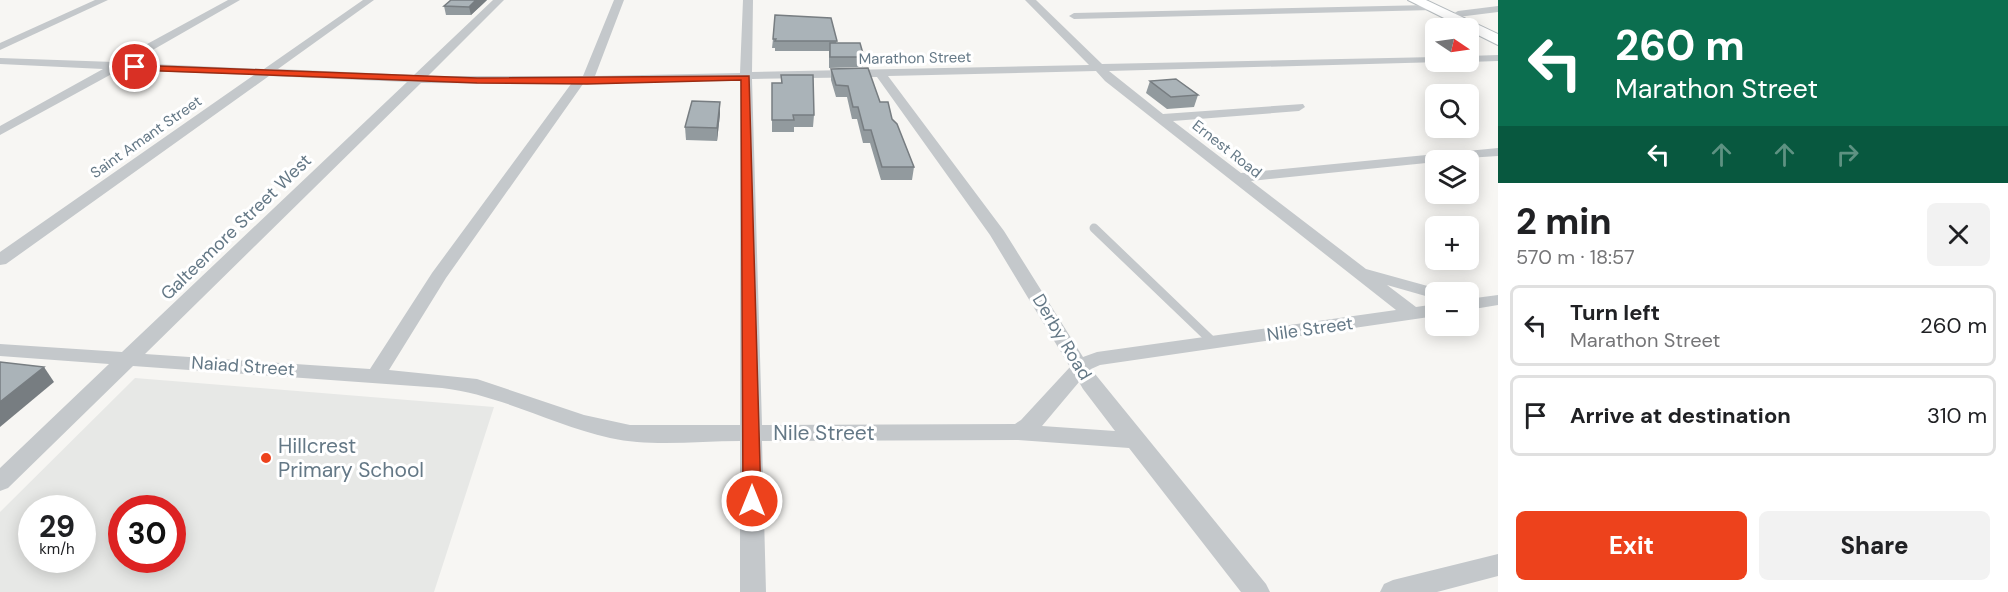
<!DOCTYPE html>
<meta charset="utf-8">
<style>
:root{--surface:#fff;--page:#f2f2f2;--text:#202124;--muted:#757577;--line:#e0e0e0;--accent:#ed421c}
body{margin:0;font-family:"DM Sans",sans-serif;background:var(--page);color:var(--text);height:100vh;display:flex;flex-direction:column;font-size:22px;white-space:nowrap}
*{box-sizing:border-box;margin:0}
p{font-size:20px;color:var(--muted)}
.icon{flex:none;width:33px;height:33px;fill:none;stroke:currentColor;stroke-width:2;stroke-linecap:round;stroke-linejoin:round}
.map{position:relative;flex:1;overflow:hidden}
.sheet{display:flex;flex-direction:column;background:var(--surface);width:510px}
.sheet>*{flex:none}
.guide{background:#0b6e4f;color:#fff;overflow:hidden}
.needle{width:39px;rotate:103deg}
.fabs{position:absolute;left:1425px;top:18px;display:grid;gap:12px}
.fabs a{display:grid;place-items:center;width:54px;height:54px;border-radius:9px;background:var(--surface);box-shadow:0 3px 15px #0003;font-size:30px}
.speed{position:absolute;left:18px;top:495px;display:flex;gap:12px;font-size:30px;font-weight:700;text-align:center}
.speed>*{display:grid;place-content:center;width:78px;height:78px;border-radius:50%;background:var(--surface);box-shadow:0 3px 15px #0003;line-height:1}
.speed small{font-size:15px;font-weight:400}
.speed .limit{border:9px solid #d22;background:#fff;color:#111}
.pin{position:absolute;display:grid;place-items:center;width:51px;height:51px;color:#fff;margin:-26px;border:3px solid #fff;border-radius:50%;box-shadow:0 2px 6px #0007}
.me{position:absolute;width:66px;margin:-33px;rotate:0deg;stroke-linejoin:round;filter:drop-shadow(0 0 4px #0008)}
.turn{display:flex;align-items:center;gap:21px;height:126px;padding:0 18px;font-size:27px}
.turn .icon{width:78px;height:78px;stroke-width:2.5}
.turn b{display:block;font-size:42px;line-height:51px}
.lanes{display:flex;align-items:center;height:57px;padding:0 18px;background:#0003;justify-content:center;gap:30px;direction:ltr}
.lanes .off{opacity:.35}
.round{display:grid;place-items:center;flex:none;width:63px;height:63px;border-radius:9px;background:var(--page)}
.overview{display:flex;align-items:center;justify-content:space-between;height:102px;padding:0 18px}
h1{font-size:36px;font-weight:800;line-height:45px}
.button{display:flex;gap:12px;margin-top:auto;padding:12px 18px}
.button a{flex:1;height:69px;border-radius:9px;background:var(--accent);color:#fff;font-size:24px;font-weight:800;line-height:69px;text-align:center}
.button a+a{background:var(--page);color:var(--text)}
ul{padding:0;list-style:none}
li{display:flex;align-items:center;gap:18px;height:81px;margin:0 12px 9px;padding:0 6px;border:3px solid var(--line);border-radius:9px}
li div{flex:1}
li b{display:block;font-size:22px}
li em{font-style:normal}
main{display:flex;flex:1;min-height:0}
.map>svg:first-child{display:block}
.built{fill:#e7e8e6;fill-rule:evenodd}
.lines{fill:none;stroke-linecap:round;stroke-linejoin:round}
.secondary-casing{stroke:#b4babe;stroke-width:2}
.lane{stroke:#c4c8cb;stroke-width:9}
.street{fill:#c4c8cb;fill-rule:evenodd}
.secondary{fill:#fff;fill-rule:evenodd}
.wall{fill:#929a9e}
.shaded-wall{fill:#777d81}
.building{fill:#aab3b8;stroke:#777d81;stroke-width:1.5}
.route{fill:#ed421c;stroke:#9a2b12;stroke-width:1.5}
.poi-dot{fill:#ed421c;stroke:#fff;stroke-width:2}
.labels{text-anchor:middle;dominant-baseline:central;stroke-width:6;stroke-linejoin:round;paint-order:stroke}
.far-street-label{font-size:15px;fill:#647886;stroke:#fff}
.street-label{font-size:18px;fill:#647886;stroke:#fff}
.near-street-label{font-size:21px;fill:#647886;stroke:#fff}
.near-poi-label{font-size:21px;fill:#647886;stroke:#fff;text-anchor:start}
</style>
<main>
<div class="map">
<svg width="1498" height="592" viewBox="0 0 1498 592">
<rect width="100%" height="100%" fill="#f7f6f3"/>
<!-- built -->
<path class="built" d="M135 378 494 407 434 592H0V512ZM32 508H82V560H32ZM122 508H172V560H122Z"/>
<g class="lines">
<!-- secondary casing -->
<g class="secondary-casing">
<polygon id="secondary" points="1408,0 1426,0 1498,34 1498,45"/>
</g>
<!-- lane -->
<polyline class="lane" points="1094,228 1214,343"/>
<!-- street -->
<g class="street">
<polygon points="95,0 108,0 0,50 0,43"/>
<path d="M228 0H240L130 63 264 69 363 0H374L278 69 414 75 493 0H504L428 76H583L614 0H624L595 76 740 73 743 0H753L752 72 1089 65 1025 0H1036L1102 64 1436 57V62H1441L1109 71 1163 114 1303 104 1305 107 1299 111 1173 121 1241 173 1498 148V156L1436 160V162L1251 181 1366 269 1442 290 1444 292H1436V299L1387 285 1416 307 1436 304V316L1100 365 1091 369 1266 584 1270 592H1241L1129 448 1018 440 762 441 766 592H740V441C698 441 651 447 610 438 553 425 501 395 442 388L133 366 8 488 0 491V468L109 364 0 356V344L122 352 407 82 269 76 6 264 0 265V252L254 75 119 70 0 135V126L103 69 0 64V58L114 62ZM1096 71 1105 81 1396 310 1097 352 1083 357 1004 231 888 76ZM877 77 990 235 1070 367 1021 420 1015 424 762 425 752 79ZM740 80V425H630L584 415 477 379 389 370 446 278 583 84ZM421 83 571 84 432 273 370 369 145 354ZM1079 382 1083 389 1115 431 1042 426Z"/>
<polygon points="1429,5 1434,8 1433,10 1074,19 1069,16 1074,13"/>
<polygon points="1498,6 1498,12 1458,17 1453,14 1458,11"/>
<polygon points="1498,55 1498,61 1468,62 1464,62 1468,62 1468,56"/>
<polygon points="1498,295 1498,305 1468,310 1468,299"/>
<polygon points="1498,554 1498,576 1437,592 1380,592 1384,584 1393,580"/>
</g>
<!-- secondary -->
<use href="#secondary" class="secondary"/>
</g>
<!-- wall -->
<g class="wall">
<polygon points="487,0 471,15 446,15 444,6"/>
<polygon points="773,39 837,41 836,43 864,57 863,67 829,68 829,51 775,51 775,48 772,48"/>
<polygon points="831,69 880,102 892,119 914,167 912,180 881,180 870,143 863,143 857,119 852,119 847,97 836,97 831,80"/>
<polygon points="781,75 814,115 813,127 794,127 794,132 772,132 772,83 781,83"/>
<polygon points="1150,81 1198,95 1194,107 1167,109 1146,93"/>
<polygon points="720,114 717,141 686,140 685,127"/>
</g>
<!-- shaded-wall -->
<g class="shaded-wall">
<polygon points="476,0 487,0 471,15 469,7"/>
<polygon points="720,102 720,114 717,141 717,128"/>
<polygon points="44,367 54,382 0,427 0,402"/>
</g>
<!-- building -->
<g class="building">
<polygon points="451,0 476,0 469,7 444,6"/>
<polygon points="775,15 831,18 837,41 775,41 776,39 773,39"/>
<polygon points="830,43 860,43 864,57 830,57"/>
<polygon points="868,68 880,102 888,102 892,119 897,124 914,167 882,167 871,130 864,130 858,107 853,107 848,86 836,85 831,69"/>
<polygon points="781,75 813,75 814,115 793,115 794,120 772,120 772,83 782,83"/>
<polygon points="1176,79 1198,95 1171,97 1150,81"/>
<polygon points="692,101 720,102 717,128 685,127"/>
<polygon points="0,362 44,367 0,402"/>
</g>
<!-- route -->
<polygon class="route" points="132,65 477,78 749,76 761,501 759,506 752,508 746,506 743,501 741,80 587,84 477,83 135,70 132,69"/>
<!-- markers -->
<circle class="poi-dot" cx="266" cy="458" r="6"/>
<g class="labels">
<!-- far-street labels -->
<g class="far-street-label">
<text transform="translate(915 58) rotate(-1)">Marathon Street</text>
<text transform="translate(146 137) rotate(-35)">Saint Amant Street</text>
<text transform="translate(1227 149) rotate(38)">Ernest Road</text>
</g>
<!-- street labels -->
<g class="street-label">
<text transform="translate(236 227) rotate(-44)">Galteemore Street West</text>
<text transform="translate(1310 329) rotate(-8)">Nile Street</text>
<text transform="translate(1062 337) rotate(59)">Derby Road</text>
<text transform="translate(243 366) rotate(4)">Naiad Street</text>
</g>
<!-- near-street labels -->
<g class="near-street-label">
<text x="824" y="433">Nile Street</text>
</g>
<!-- near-poi labels -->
<g class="near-poi-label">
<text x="278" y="446">Hillcrest<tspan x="278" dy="24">Primary School</tspan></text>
</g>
</g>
</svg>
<div class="fabs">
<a><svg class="needle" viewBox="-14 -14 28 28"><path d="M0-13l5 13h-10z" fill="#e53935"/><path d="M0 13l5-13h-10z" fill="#757577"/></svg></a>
<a><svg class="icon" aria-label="search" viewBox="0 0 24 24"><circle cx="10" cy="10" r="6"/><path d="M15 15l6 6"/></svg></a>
<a><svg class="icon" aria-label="layers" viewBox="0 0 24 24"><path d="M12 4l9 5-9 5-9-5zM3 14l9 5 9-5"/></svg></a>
<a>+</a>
<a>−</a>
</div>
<div class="speed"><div>29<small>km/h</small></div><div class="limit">30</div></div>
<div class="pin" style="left:135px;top:67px;background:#d93025"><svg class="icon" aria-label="arrive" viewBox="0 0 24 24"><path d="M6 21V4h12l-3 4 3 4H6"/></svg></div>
<svg class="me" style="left:752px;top:501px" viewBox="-20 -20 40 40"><circle r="17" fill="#ed421c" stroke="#fff" stroke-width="3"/><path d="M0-11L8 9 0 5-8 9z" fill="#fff"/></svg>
</div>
<section class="sheet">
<div class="guide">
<div class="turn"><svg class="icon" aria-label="left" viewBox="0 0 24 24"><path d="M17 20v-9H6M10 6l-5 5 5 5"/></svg><div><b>260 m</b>Marathon Street</div></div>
<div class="lanes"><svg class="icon" aria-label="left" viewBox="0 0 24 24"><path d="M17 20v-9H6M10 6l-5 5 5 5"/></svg><svg class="icon off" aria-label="ahead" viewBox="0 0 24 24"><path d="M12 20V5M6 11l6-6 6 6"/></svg><svg class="icon off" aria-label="ahead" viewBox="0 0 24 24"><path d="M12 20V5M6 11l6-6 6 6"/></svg><svg class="icon off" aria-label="right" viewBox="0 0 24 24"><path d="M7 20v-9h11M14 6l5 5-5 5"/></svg></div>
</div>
<div class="overview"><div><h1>2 min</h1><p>570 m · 18:57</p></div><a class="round"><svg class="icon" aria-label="close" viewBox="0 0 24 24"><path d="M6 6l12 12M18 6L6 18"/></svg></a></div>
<ul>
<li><svg class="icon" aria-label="left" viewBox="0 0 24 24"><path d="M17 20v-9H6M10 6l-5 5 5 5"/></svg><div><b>Turn left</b><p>Marathon Street</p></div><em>260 m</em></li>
<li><svg class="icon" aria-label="arrive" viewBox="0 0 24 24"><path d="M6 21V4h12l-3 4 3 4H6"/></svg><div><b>Arrive at destination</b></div><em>310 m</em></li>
</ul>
<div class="button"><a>Exit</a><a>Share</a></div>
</section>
</main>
